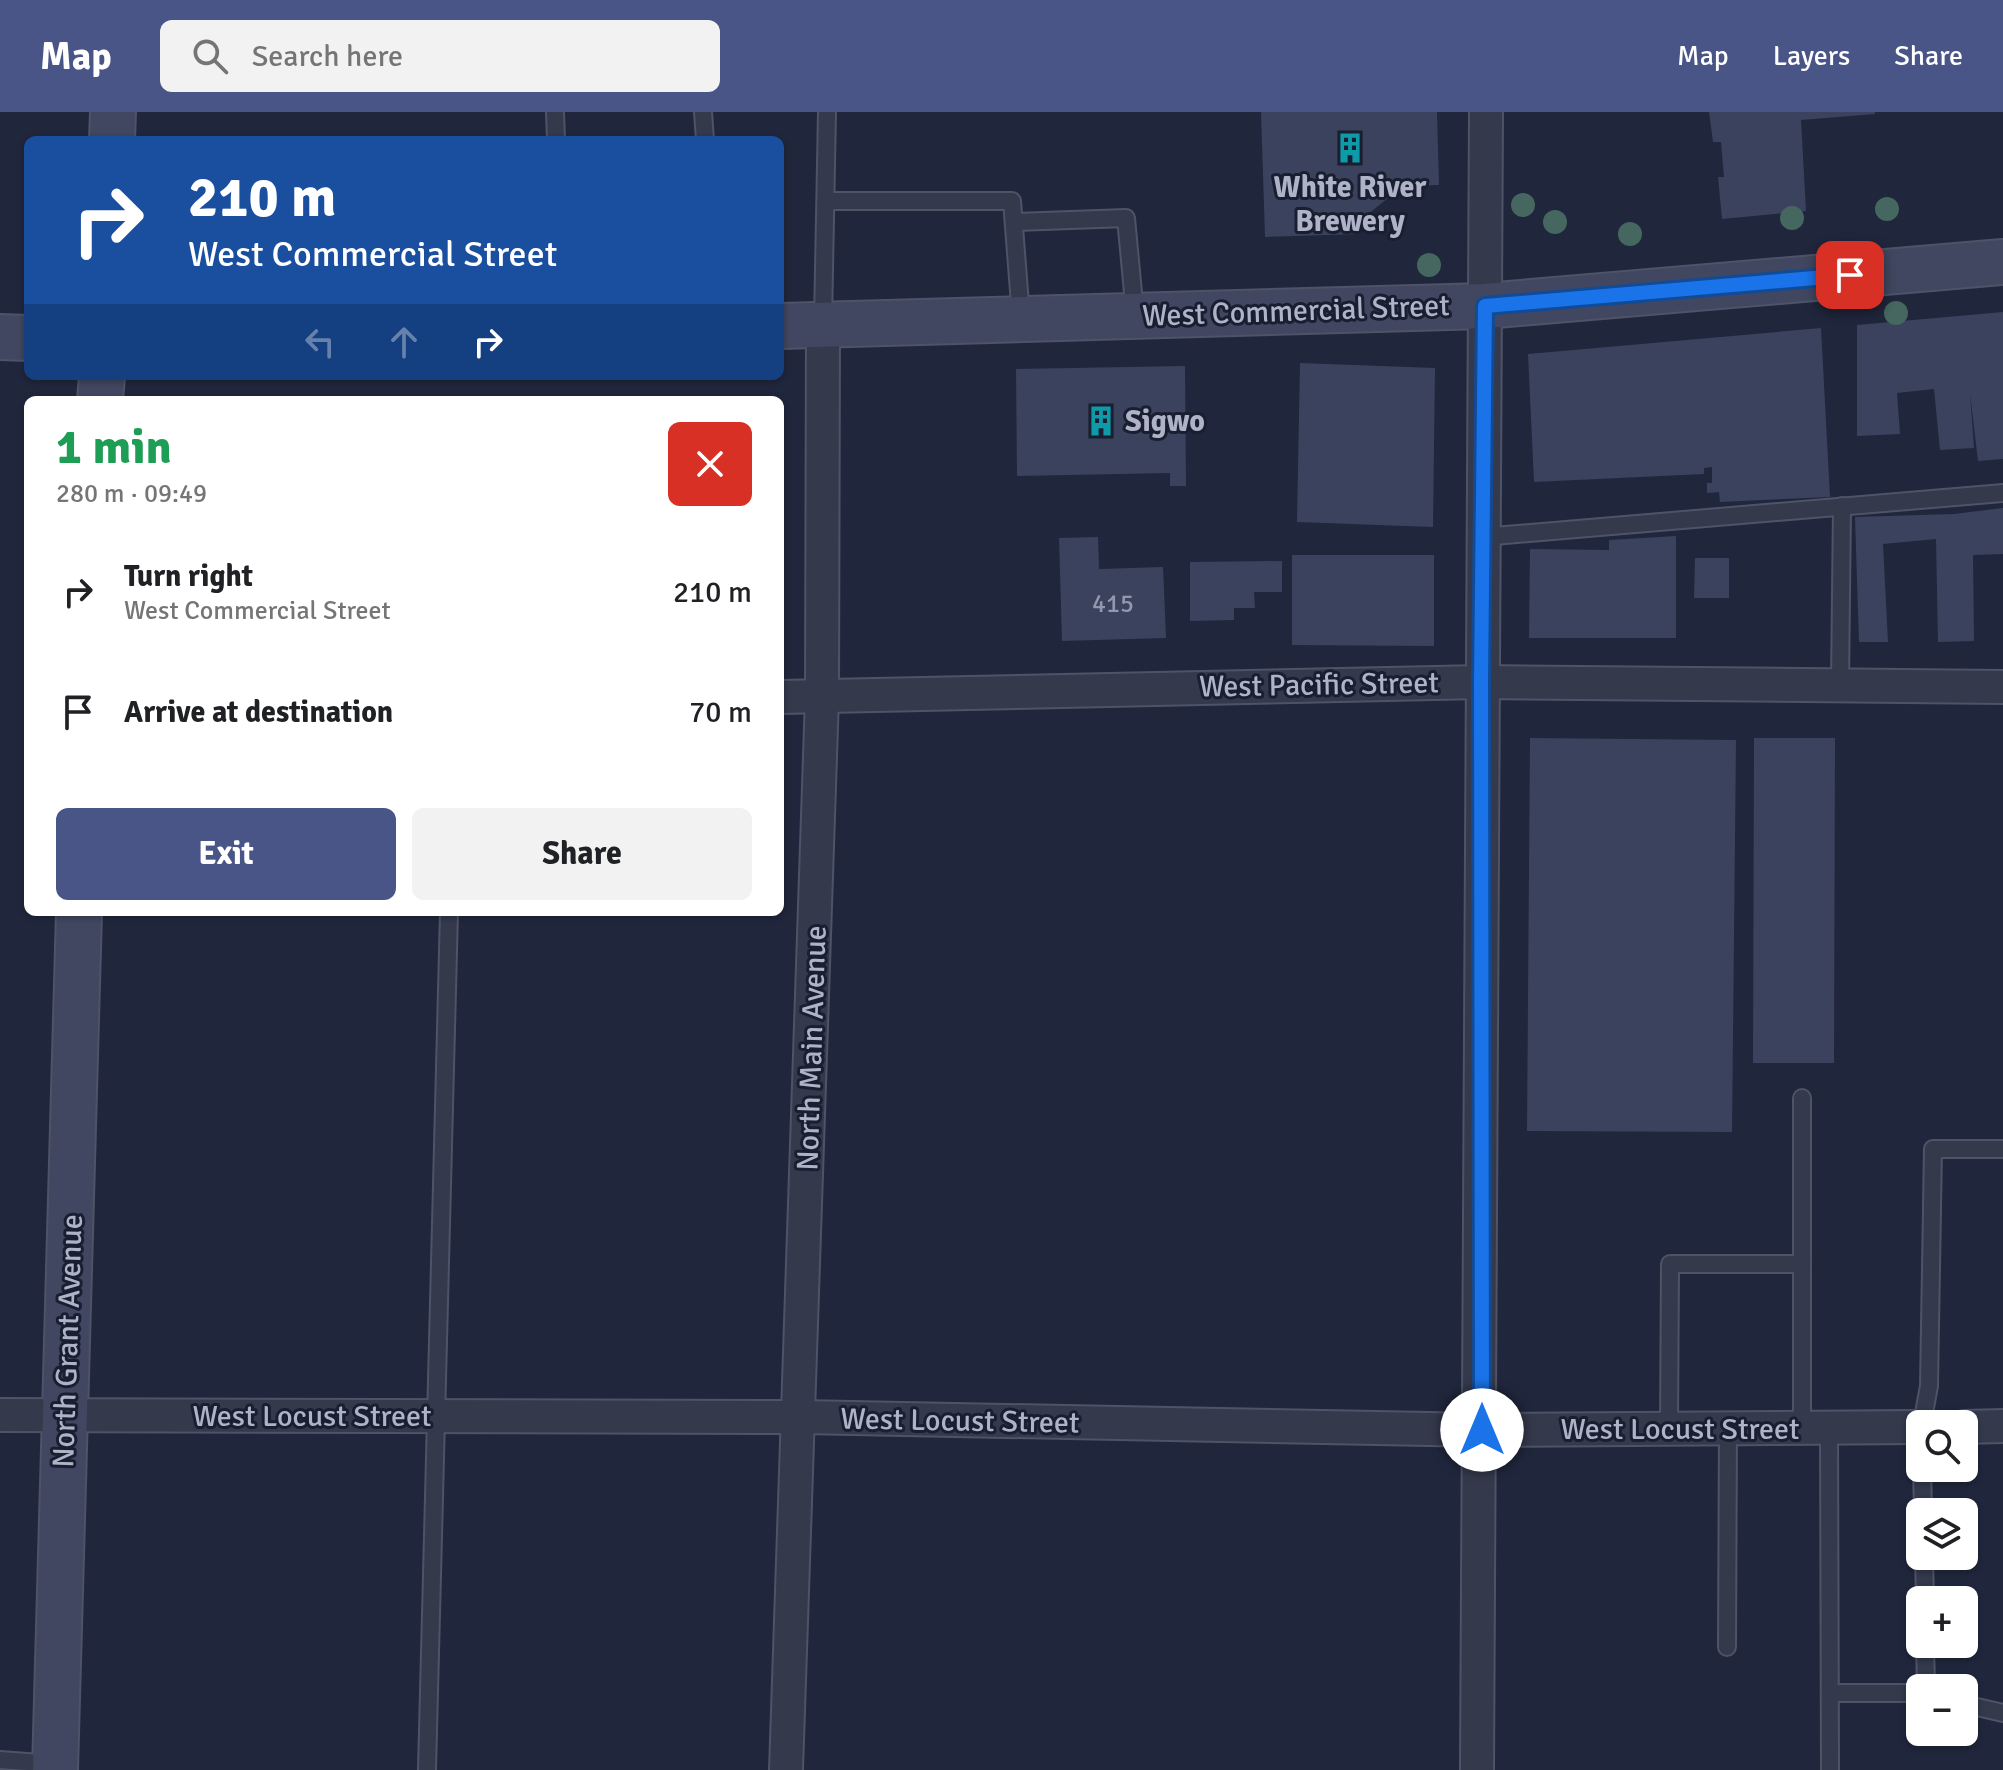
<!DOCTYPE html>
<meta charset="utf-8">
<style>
:root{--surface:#fff;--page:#f2f2f2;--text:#202124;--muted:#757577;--accent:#4a5587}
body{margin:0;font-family:Signika,sans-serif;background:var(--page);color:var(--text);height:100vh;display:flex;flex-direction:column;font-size:30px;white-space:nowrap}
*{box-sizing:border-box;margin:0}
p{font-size:26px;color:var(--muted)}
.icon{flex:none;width:44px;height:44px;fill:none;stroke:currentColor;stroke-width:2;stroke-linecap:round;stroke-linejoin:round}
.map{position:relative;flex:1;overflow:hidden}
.details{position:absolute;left:24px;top:284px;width:760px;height:520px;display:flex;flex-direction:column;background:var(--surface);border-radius:12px;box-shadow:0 2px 6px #0004}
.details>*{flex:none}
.hud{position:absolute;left:24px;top:24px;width:760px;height:244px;border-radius:12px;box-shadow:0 2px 6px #0004;background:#1a4fa0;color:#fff;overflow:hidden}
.buttons{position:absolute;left:1906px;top:1298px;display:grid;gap:16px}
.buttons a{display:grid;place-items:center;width:72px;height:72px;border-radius:12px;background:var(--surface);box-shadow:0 2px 6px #0004;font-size:40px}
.pin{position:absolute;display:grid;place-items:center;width:68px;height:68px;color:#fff;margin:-34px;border-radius:16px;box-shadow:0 4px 12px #0006}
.me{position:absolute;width:88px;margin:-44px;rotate:0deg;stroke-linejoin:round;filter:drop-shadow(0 0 6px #0008)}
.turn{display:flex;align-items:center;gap:28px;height:168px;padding:0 32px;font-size:36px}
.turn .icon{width:104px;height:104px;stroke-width:2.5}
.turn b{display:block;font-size:56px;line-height:68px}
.lanes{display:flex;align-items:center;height:76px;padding:0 32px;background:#0003;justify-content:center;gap:40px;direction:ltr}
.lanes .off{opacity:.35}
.round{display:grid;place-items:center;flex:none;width:84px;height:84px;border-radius:12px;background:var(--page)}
.head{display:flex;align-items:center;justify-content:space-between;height:136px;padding:0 32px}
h1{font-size:48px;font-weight:700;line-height:60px;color:#1e9e55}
.primary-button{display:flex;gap:16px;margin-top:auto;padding:16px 32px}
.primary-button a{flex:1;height:92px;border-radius:12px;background:var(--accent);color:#fff;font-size:32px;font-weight:700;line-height:92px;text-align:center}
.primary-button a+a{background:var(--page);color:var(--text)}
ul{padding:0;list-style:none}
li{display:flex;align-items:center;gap:24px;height:120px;padding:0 32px}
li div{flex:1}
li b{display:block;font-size:30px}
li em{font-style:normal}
header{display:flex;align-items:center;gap:48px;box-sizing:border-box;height:112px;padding:0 40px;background:var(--accent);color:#fff}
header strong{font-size:38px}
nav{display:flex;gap:44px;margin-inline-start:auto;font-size:28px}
.search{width:560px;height:72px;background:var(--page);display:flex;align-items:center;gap:20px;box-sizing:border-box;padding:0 28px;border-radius:12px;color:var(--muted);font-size:30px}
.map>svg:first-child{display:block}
.building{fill:#3b425d}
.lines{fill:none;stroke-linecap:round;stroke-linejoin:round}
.lane-casing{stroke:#4f5367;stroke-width:20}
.street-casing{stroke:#4f5367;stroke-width:36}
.secondary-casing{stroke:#4f5367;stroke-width:48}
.lane{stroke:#34394c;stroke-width:16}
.street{stroke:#34394c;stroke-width:32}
.secondary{stroke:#414760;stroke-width:44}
.tree{fill:#45675f}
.route-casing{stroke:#114b97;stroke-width:20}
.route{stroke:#1a73e8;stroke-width:14}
.labels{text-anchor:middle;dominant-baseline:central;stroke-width:6;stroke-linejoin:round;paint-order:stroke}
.number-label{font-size:26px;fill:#9297ad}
.poi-label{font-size:30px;font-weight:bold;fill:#afb3c8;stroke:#191e31}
.street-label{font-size:30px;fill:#afb3c8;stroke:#191e31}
</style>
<header>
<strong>Map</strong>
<div class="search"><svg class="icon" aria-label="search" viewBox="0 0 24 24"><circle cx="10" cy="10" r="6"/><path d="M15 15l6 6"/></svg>Search here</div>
<nav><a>Map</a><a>Layers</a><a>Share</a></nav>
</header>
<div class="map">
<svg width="2003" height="1658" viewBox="0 0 2003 1658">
<rect width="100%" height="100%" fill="#20263c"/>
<!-- building -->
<g class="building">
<polygon points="1261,0 1437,0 1439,73 1403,74 1367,103 1358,122 1265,125"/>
<polygon points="1709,0 1875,0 1875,2 1801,8 1806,99 1722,107 1718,65 1724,65 1721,30 1713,30"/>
<polygon points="2003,200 2003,347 1978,349 1970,281 1974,336 1940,338 1934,277 1897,281 1900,322 1857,324 1857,213"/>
<polygon points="1821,216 1830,385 1720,390 1719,380 1707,381 1707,371 1712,371 1712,355 1704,356 1704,362 1534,370 1528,242"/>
<polygon points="1300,251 1435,256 1433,415 1297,410"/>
<polygon points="1185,254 1186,374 1170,374 1170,361 1017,364 1016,257"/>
<polygon points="2003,396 2003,442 1973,443 1974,529 1938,530 1936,427 1883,432 1888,530 1859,530 1855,405 1954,402"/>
<polygon points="1676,424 1676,526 1529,526 1530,437 1609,438 1609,428"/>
<polygon points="1098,425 1099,457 1163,455 1166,526 1062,529 1059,426"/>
<polygon points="1292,443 1434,443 1434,534 1292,533"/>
<polygon points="1695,446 1729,446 1729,486 1694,486"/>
<polygon points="1282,449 1282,480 1254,480 1255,496 1234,496 1234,508 1190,509 1190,450"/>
<polygon points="1530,626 1736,628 1732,1020 1527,1019"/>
<polygon points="1754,626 1835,626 1834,951 1753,951"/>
</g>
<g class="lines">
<!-- lane casing -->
<g class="lane-casing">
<g id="lane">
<polyline points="555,0 556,28"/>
<polyline points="703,0 705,28"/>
<polyline points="826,89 1012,89 1021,205"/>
<polyline points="1014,110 1126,106 1135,202"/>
<polyline points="823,210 827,0"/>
<polyline points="1482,425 2003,381"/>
<polyline points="1840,573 1842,394"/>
<polyline points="1802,986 1802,1316"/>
<polyline points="1922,1312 1929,1274 1933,1037 2003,1037"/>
<polyline points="1829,1315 1830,1658"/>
<polyline points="1669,1317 1670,1152 1801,1152"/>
<polyline points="1922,1356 1923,1400"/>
<polyline points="1924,1444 1925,1488"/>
<polyline points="1925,1532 1926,1576"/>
<polyline points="1727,1535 1728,1316"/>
<polyline points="1830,1581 1920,1581"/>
<polyline points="1964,1592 2003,1601"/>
<polyline points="0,1648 54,1652"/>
<polyline points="427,1658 449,800"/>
</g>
</g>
<!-- street casing -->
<g class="street-casing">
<g id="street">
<polyline points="780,585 1481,570 2003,575"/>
<polyline points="0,1303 801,1305 1482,1318 1920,1315"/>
<polyline points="1964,1315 2003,1314"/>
<polyline points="786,1658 822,585 823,213"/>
<polyline points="1477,1658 1486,0"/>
</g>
</g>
<!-- secondary casing -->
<g class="secondary-casing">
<g id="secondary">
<polyline points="112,28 113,0"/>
<polyline points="780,214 1485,194 2003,150"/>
<polyline points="0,225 28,226"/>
<polyline points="100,288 102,264"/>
<polyline points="55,1658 79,800"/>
</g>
</g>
<!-- lane -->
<use href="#lane" class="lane"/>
<!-- street -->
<use href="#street" class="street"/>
<!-- secondary -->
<use href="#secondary" class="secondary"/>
</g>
<!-- trees -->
<g class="tree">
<circle cx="1523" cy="93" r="12"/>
<circle cx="1887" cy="97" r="12"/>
<circle cx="1792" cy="106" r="12"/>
<circle cx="1555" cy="110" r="12"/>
<circle cx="1630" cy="122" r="12"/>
<circle cx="1429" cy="153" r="12"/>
<circle cx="1896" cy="201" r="12"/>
</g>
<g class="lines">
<!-- route casing -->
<g class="route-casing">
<polyline id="route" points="1482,1318 1481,570 1485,194 1850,163"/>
</g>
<!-- route -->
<use href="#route" class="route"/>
</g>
<!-- icons -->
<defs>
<g id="building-bare" transform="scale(2.4)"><path d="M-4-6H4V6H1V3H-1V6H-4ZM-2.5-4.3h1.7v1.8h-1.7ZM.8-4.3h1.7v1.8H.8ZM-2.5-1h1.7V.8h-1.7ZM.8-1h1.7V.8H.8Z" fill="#0f9aa8" stroke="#191e31" stroke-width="2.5" paint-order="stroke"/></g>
</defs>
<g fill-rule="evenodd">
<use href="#building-bare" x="1350" y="36"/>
<use href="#building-bare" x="1101" y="309"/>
</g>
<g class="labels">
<!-- number labels -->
<g class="number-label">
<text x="1113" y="492">415</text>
</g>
<!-- poi labels -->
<g class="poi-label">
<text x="1350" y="75">White River<tspan x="1350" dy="34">Brewery</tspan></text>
<text x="1125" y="309" text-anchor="start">Sigwo</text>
</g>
<!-- street labels -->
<g class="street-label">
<text transform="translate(1296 199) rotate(-2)">West Commercial Street</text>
<text transform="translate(1319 573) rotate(-1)">West Pacific Street</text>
<text transform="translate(812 936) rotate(-88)">North Main Avenue</text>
<text transform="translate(68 1229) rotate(-88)">North Grant Avenue</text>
<text x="312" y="1304">West Locust Street</text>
<text transform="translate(960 1309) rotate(1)">West Locust Street</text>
<text x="1680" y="1317">West Locust Street</text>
</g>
</g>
</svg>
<div class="buttons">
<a><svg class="icon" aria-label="search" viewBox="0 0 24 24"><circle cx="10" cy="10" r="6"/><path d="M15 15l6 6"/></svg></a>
<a><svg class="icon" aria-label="layers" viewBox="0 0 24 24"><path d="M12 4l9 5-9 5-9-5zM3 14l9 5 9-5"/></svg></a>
<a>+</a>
<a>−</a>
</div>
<div class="pin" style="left:1850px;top:163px;background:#d93025"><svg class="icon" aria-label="arrive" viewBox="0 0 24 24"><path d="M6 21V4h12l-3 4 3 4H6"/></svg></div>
<svg class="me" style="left:1482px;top:1318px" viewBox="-20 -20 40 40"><circle r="19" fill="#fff"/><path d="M0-13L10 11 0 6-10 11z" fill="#1a73e8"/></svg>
<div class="hud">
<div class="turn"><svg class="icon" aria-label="right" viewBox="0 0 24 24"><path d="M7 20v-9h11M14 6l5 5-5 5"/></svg><div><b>210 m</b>West Commercial Street</div></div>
<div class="lanes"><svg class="icon off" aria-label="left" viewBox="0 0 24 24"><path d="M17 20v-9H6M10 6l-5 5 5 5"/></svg><svg class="icon off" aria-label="ahead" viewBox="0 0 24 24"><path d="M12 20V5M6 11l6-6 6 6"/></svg><svg class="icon" aria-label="right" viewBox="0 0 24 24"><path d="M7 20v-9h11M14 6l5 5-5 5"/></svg></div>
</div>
<section class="details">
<div class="head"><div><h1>1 min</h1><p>280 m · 09:49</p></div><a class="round" style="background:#d93025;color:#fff"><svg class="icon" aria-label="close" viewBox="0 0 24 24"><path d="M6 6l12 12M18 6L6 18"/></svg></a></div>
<ul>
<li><svg class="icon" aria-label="right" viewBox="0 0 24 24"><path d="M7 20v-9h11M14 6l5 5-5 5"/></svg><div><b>Turn right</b><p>West Commercial Street</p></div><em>210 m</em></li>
<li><svg class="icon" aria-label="arrive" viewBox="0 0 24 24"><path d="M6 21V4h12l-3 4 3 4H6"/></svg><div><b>Arrive at destination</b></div><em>70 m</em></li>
</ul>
<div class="primary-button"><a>Exit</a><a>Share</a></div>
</section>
</div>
